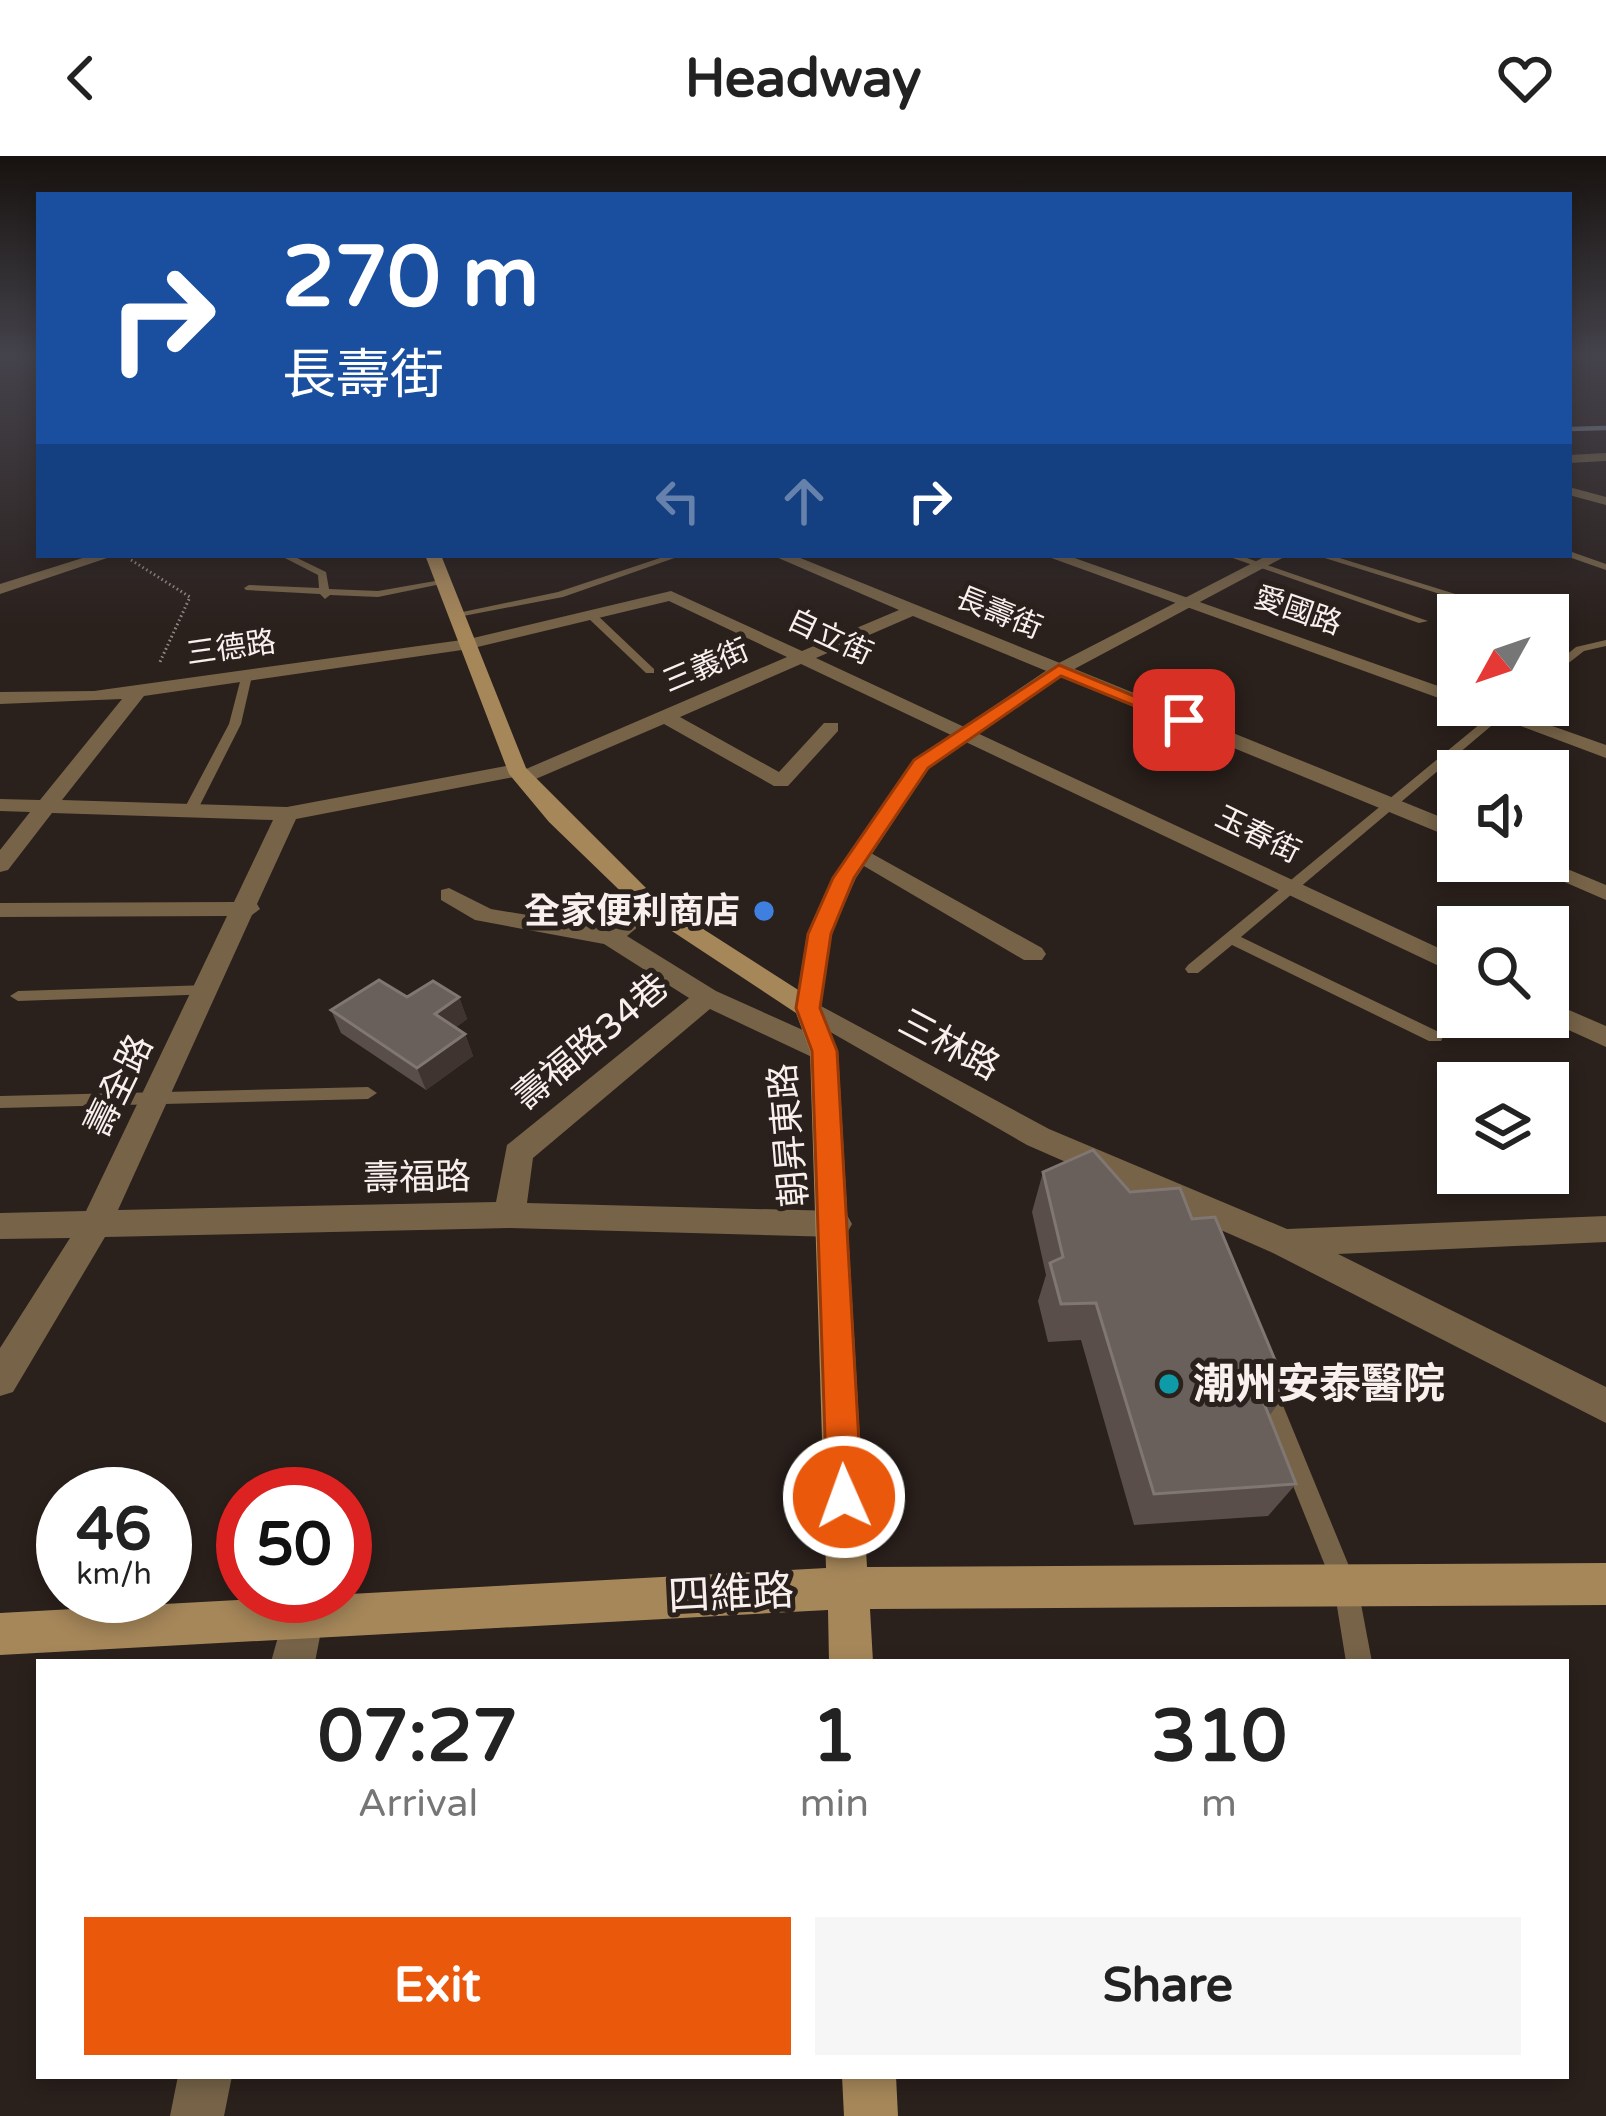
<!DOCTYPE html>
<meta charset="utf-8">
<style>
:root{--surface:#fff;--page:#f6f6f6;--text:#222;--muted:#767676;--accent:#ea580c}
body{margin:0;font-family:"Varela Round","Noto Sans TC",sans-serif;background:var(--page);color:var(--text);height:100vh;display:flex;flex-direction:column;font-size:45px;white-space:nowrap}
*{box-sizing:border-box;margin:0}
p{font-size:39px;color:var(--muted)}
.icon{flex:none;width:66px;height:66px;fill:none;stroke:currentColor;stroke-width:2;stroke-linecap:round;stroke-linejoin:round}
.map{position:relative;flex:1;overflow:hidden}
.drawer{position:absolute;left:36px;top:1503px;width:1533px;height:420px;display:flex;flex-direction:column;background:var(--surface);border-radius:0px;box-shadow:0 6px 18px #0003}
.drawer>*{flex:none}
.hud{position:absolute;left:36px;top:36px;width:1536px;height:366px;border-radius:0px;box-shadow:0 6px 18px #0003;background:#1a4fa0;color:#fff;overflow:hidden}
.needle{width:78px;rotate:230deg}
.tools{position:absolute;left:1437px;top:438px;display:grid;gap:24px}
.tools a{display:grid;place-items:center;width:132px;height:132px;border-radius:0px;background:var(--surface);box-shadow:0 6px 18px #0003;font-size:60px}
.speed{position:absolute;left:36px;top:1311px;display:flex;gap:24px;font-size:60px;font-weight:700;text-align:center}
.speed>*{display:grid;place-content:center;width:156px;height:156px;border-radius:50%;background:var(--surface);box-shadow:0 6px 18px #0003;line-height:1}
.speed small{font-size:30px;font-weight:400}
.speed .limit{border:18px solid #d22;background:#fff;color:#111}
.pin{position:absolute;display:grid;place-items:center;width:102px;height:102px;color:#fff;margin:-51px;border-radius:24px;box-shadow:0 6px 18px #0006}
.me{position:absolute;width:132px;margin:-66px;rotate:358deg;stroke-linejoin:round;filter:drop-shadow(0 0 9px #0008)}
.turn{display:flex;align-items:center;gap:42px;height:252px;padding:0 48px;font-size:54px}
.turn .icon{width:156px;height:156px;stroke-width:2.5}
.turn b{display:block;font-size:84px;line-height:102px}
.lanes{display:flex;align-items:center;height:114px;padding:0 48px;background:#0003;justify-content:center;gap:60px;direction:ltr}
.lanes .off{opacity:.35}
.eta{display:flex;justify-content:space-evenly;align-items:center;height:204px;text-align:center}
.eta b{font-size:72px;font-weight:700;line-height:84px}
.primary-button{display:flex;gap:24px;margin-top:auto;padding:24px 48px}
.primary-button a{flex:1;height:138px;border-radius:0px;background:var(--accent);color:#fff;font-size:48px;font-weight:700;line-height:138px;text-align:center}
.primary-button a+a{background:var(--page);color:var(--text)}
header{display:flex;justify-content:space-between;align-items:center;height:156px;padding:0 48px;background:var(--surface);font-size:54px;font-weight:700}
.map>svg:first-child{display:block}
.lines{fill:none;stroke-linecap:round;stroke-linejoin:round}
.stream{stroke:#8a97a6;stroke-width:4.5}
.path{stroke:#958c89;stroke-width:3;stroke-dasharray:1.5 3;stroke-linecap:butt}
.service{fill:#766348;fill-rule:evenodd}
.minor{fill:#766348;fill-rule:evenodd}
.tertiary{fill:#766348;fill-rule:evenodd}
.secondary{fill:#a6875a;fill-rule:evenodd}
.wall{fill:#594e49}
.shaded-wall{fill:#3f3430}
.building{fill:#6a605b;stroke:#807672;stroke-width:3}
.route{fill:#ea580c;stroke:#983908;stroke-width:3}
.shop-dot{fill:#3f7fe0;stroke:#2a201c;stroke-width:4.5}
.culture-dot{fill:#0f9aa8;stroke:#2a201c;stroke-width:4.5}
.labels{text-anchor:middle;dominant-baseline:central;stroke-width:10;stroke-linejoin:round;paint-order:stroke}
.far-street-label{font-size:30px;fill:#f7f0ed;stroke:#2a201c}
.poi-label{font-size:36px;font-weight:bold;fill:#f7f0ed;stroke:#2a201c;text-anchor:end}
.street-label{font-size:36px;fill:#f7f0ed;stroke:#2a201c}
.near-poi-label{font-size:42px;font-weight:bold;fill:#f7f0ed;stroke:#2a201c;text-anchor:start}
.near-street-label{font-size:42px;fill:#f7f0ed;stroke:#2a201c}
</style>
<header><svg class="icon" aria-label="back" viewBox="0 0 24 24"><path d="M15 5l-7 7 7 7"/></svg>Headway<svg class="icon" aria-label="heart" viewBox="0 0 24 24"><path d="M12 20l-8-8c-3-5 5-10 8-4 3-6 11-1 8 4z"/></svg></header>
<div class="map">
<svg width="1606" height="1960" viewBox="0 0 1606 1960">
<rect width="100%" height="100%" fill="#2a201c"/>
<g class="lines">
<!-- stream -->
<polyline class="stream" points="1569,273 1606,272"/>
<!-- path -->
<polyline class="path" points="131,404 190,441 159,508"/>
<!-- service -->
<g class="service">
<polygon points="1569,395 1606,408 1606,414 1566,400"/>
<polygon points="279,399 291,399 326,416 329,433 378,435 441,424 446,427 378,441 330,439 325,443 320,438 246,434 244,432 249,429 319,432 318,419"/>
<polygon points="669,399 683,399 563,441 458,461 453,458 558,436"/>
<polygon points="1224,399 1238,399 1428,465 1419,467"/>
<polygon points="1315,399 1330,399 1510,455 1501,457"/>
<polygon points="587,457 595,457 654,513 654,517 646,517 587,461"/>
<polygon points="1606,484 1606,490 1584,495 1548,523 1548,514 1576,491"/>
<polygon points="242,518 252,520 241,568 197,655 185,658 183,655 229,568"/>
<polygon points="1503,549 1516,549 1241,781 1441,877 1443,881 1441,885 1429,885 1232,789 1198,817 1188,817 1185,813 1188,809"/>
<polygon points="209,829 217,834 215,838 18,845 10,840 18,835"/>
<polygon points="368,931 377,937 368,943 0,952 0,940"/>
<polygon points="1264,1220 1272,1223 1275,1230 1358,1432 1372,1506 1346,1506 1334,1432 1253,1230 1256,1223"/>
</g>
<!-- minor -->
<g class="minor">
<polygon points="1569,331 1606,341 1606,349 1569,339"/>
<polygon points="92,399 116,399 0,438 0,428"/>
<path d="M793 399 1458 668V683L1450 681 913 460 816 502 1458 801V819L801 508 680 561 779 616 824 567H838V575L788 630H774L664 568 531 625H517L514 621 296 663 257 748 260 753 252 759 118 1054 496 1046 507 989 689 842 604 788 475 764 441 744V734L449 732 491 753 606 772 640 744H658V754L627 780 716 835 834 888 838 895 824 905 814 902 710 853 533 1002 527 1047 836 1055 847 1059 852 1068 847 1077 836 1081 510 1072 105 1081 13 1236 0 1240V1192L70 1082 0 1083V1057L86 1055 227 760 0 761V747L234 746 273 664 52 657 8 714 0 716V694L30 656 0 655V643L40 644 122 543 0 548V536L94 535 469 483 671 435 802 495 899 454 776 401ZM669 445 787 501 526 613 516 608 287 651 62 644 144 540 469 493Z"/>
<polygon points="1043,399 1066,399 1458,537 1458,549"/>
<polygon points="1465,549 1493,549 1606,589 1606,602"/>
<polygon points="860,691 1042,792 1046,798 1042,804 1024,804 852,703 849,698"/>
<polygon points="1516,705 1548,705 1606,729 1606,744"/>
<polygon points="808,843 1049,973 1287,1073 1606,1060 1606,1086 1338,1098 1606,1231 1606,1267 1273,1097 1027,989 799,858 795,852 799,846"/>
<polygon points="1548,845 1606,870 1606,891 1540,861 1548,861"/>
<polygon points="306,1440 318,1445 324,1460 315,1506 271,1506 288,1445"/>
<polygon points="178,1920 232,1920 224,1960 170,1960"/>
</g>
<!-- tertiary -->
<g class="tertiary">
<polygon points="1606,297 1606,305 1569,307 1569,299"/>
<polygon points="1268,399 1288,399 1065,518 929,612 856,722 831,778 821,852 817,858 799,858 795,852 807,778 832,722 914,604 1053,510"/>
</g>
<!-- secondary -->
<g class="secondary">
<polygon points="425,399 441,399 526,612 658,744 817,846 838,895 867,1411 1606,1407 1606,1449 870,1453 873,1506 829,1506 828,1454 0,1499 0,1457 826,1412 810,895 796,857 640,754 549,666 509,618"/>
<polygon points="842,1920 896,1920 898,1960 844,1960"/>
</g>
</g>
<!-- wall -->
<g class="wall">
<polygon points="407,841 459,841 467,863 456,871 465,878 473,900 426,934 341,877 331,854"/>
<polygon points="1043,1016 1130,1036 1192,1063 1288,1235 1269,1260 1296,1328 1268,1360 1134,1369 1081,1184 1048,1186 1038,1145 1046,1119 1032,1056"/>
</g>
<!-- shaded-wall -->
<g class="shaded-wall">
<polygon points="459,841 467,863 443,880 435,858"/>
<polygon points="465,878 473,900 426,934 417,912"/>
</g>
<!-- building -->
<g class="building">
<polygon points="379,824 407,841 433,825 459,841 435,858 465,878 417,912 331,854"/>
<polygon points="1093,994 1130,1036 1180,1032 1192,1063 1215,1061 1288,1235 1260,1237 1296,1328 1154,1338 1096,1147 1061,1148 1050,1107 1063,1101 1043,1016"/>
</g>
<!-- sky -->
<linearGradient id="sky" x2="0" y2="1"><stop stop-color="#17120f"/><stop offset="0.42" stop-color="#44424b"/><stop offset="1" stop-color="#44424b" stop-opacity="0"/></linearGradient>
<rect width="1606" height="474" fill="url(#sky)"/>
<!-- route -->
<polygon class="route" points="1059,509 1192,564 1177,567 1061,520 928,612 854,722 831,778 820,852 837,895 862,1341 857,1353 844,1358 832,1353 827,1341 812,895 796,852 808,778 833,722 914,604"/>
<!-- markers -->
<circle class="shop-dot" cx="764" cy="755" r="12"/>
<circle class="culture-dot" cx="1169" cy="1228" r="12"/>
<g class="labels">
<!-- far-street labels -->
<g class="far-street-label">
<text transform="translate(1298 455) rotate(19)">愛國路</text>
<text transform="translate(999 457) rotate(22)">長壽街</text>
<text transform="translate(830 481) rotate(25)">自立街</text>
<text transform="translate(231 492) rotate(-8)">三德路</text>
<text transform="translate(706 510) rotate(-23)">三義街</text>
<text transform="translate(1258 679) rotate(26)">玉春街</text>
</g>
<!-- poi labels -->
<g class="poi-label">
<text x="740" y="755">全家便利商店</text>
</g>
<!-- street labels -->
<g class="street-label">
<text transform="translate(591 886) rotate(-40)">壽福路34巷</text>
<text transform="translate(949 889) rotate(28)">三林路</text>
<text transform="translate(119 930) rotate(-64)">壽全路</text>
<text transform="translate(789 979) rotate(-95)">朝昇東路</text>
<text transform="translate(417 1022) rotate(-1)">壽福路</text>
</g>
<!-- near-poi labels -->
<g class="near-poi-label">
<text x="1193" y="1228">潮州安泰醫院</text>
</g>
<!-- near-street labels -->
<g class="near-street-label">
<text transform="translate(731 1438) rotate(-3)">四維路</text>
</g>
</g>
</svg>
<div class="tools">
<a><svg class="needle" viewBox="-14 -14 28 28"><path d="M0-13l5 13h-10z" fill="#e53935"/><path d="M0 13l5-13h-10z" fill="#767676"/></svg></a>
<a><svg class="icon" aria-label="sound" viewBox="0 0 24 24"><path d="M4 9h4l5-4v14l-5-4H4zM17 9q2 3 0 6"/></svg></a>
<a><svg class="icon" aria-label="search" viewBox="0 0 24 24"><circle cx="10" cy="10" r="6"/><path d="M15 15l6 6"/></svg></a>
<a><svg class="icon" aria-label="layers" viewBox="0 0 24 24"><path d="M12 4l9 5-9 5-9-5zM3 14l9 5 9-5"/></svg></a>
</div>
<div class="speed"><div>46<small>km/h</small></div><div class="limit">50</div></div>
<div class="pin" style="left:1184px;top:564px;background:#d93025"><svg class="icon" aria-label="arrive" viewBox="0 0 24 24"><path d="M6 21V4h12l-3 4 3 4H6"/></svg></div>
<svg class="me" style="left:844px;top:1341px" viewBox="-20 -20 40 40"><circle r="17" fill="#ea580c" stroke="#fff" stroke-width="3"/><path d="M0-11L8 9 0 5-8 9z" fill="#fff"/></svg>
<div class="hud">
<div class="turn"><svg class="icon" aria-label="right" viewBox="0 0 24 24"><path d="M7 20v-9h11M14 6l5 5-5 5"/></svg><div><b>270 m</b>長壽街</div></div>
<div class="lanes"><svg class="icon off" aria-label="left" viewBox="0 0 24 24"><path d="M17 20v-9H6M10 6l-5 5 5 5"/></svg><svg class="icon off" aria-label="ahead" viewBox="0 0 24 24"><path d="M12 20V5M6 11l6-6 6 6"/></svg><svg class="icon" aria-label="right" viewBox="0 0 24 24"><path d="M7 20v-9h11M14 6l5 5-5 5"/></svg></div>
</div>
<section class="drawer">
<div class="eta">
<div><b>07:27</b><p>Arrival</p></div>
<div><b>1</b><p>min</p></div>
<div><b>310</b><p>m</p></div>
</div>
<div class="primary-button"><a>Exit</a><a>Share</a></div>
</section>
</div>
